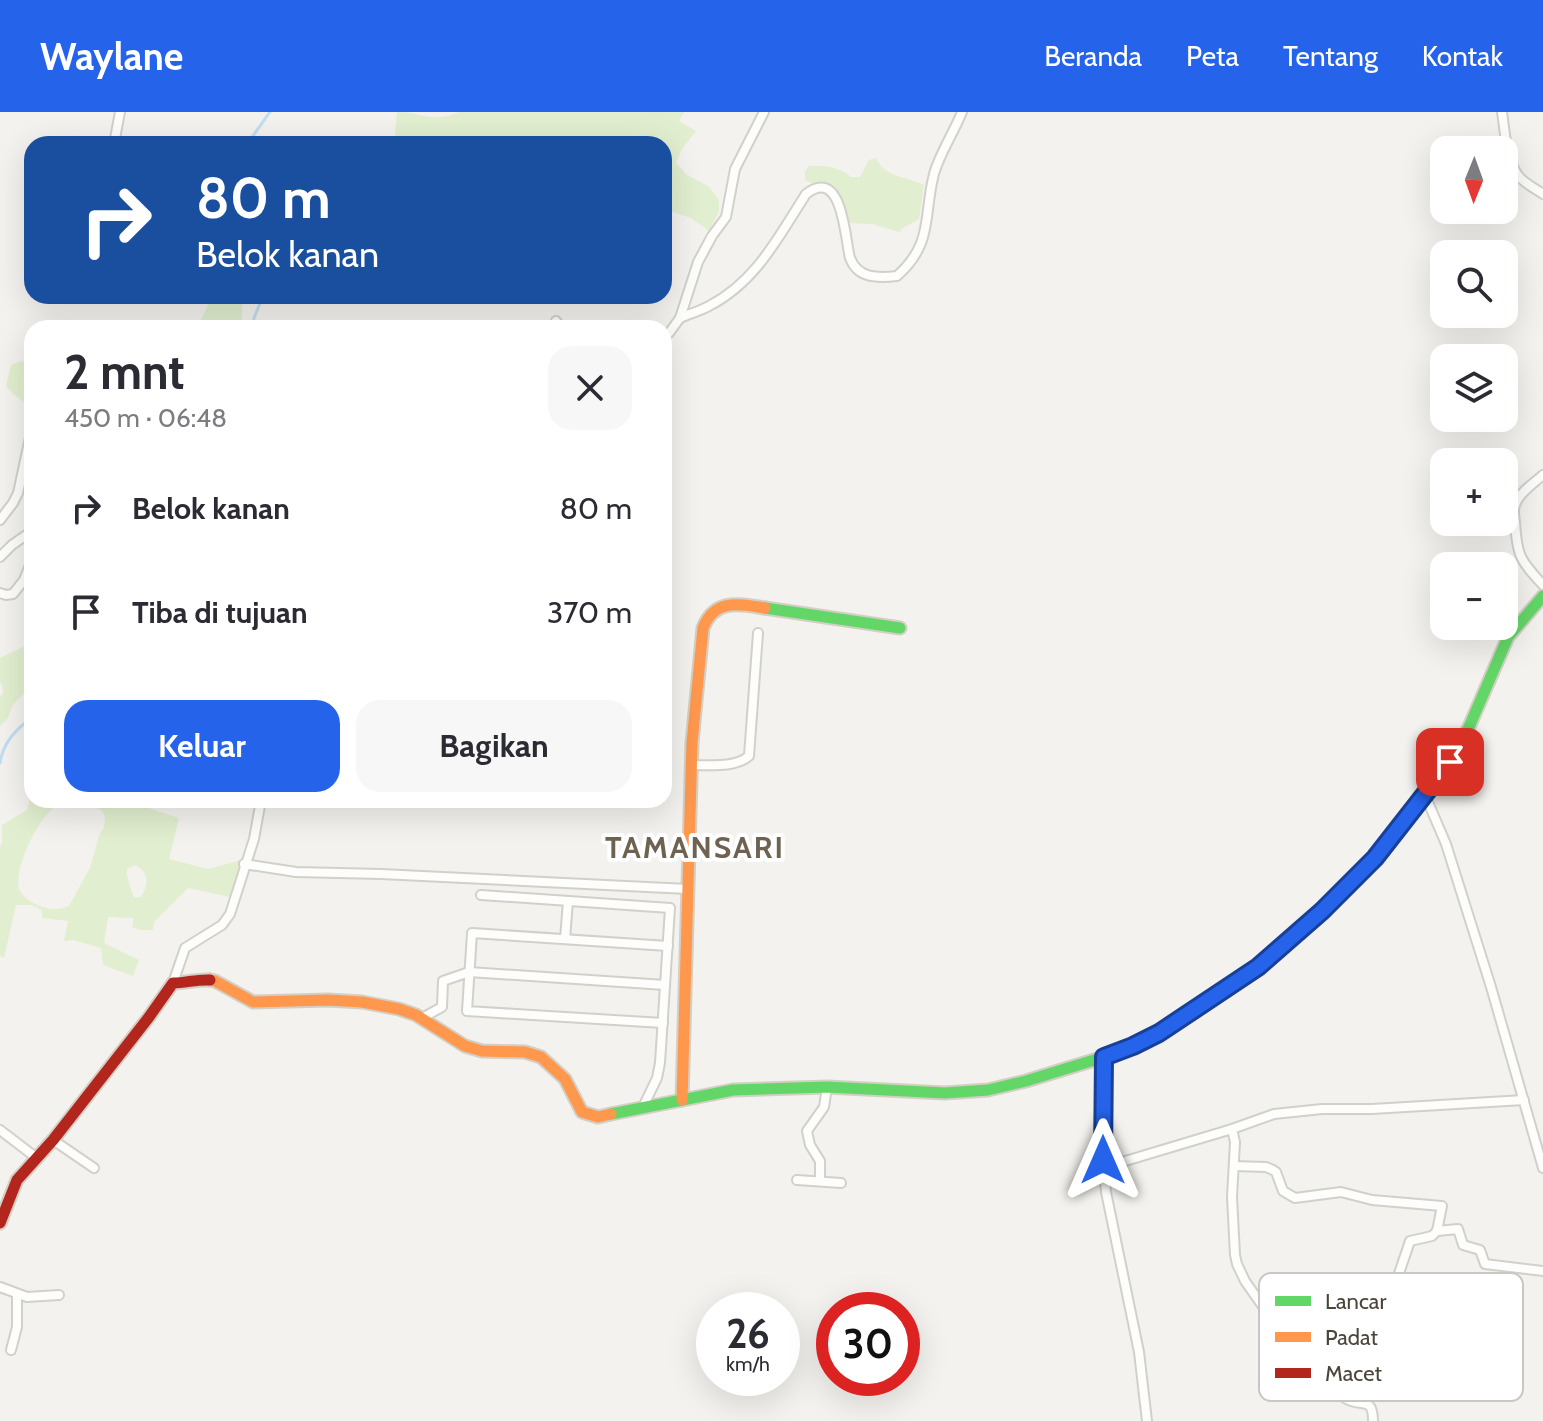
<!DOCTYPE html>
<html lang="id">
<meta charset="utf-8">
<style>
:root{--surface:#fff;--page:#f7f7f7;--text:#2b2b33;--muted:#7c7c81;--accent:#2563eb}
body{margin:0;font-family:Cabin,sans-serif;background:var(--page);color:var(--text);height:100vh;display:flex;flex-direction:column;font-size:30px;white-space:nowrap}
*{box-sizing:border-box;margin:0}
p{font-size:26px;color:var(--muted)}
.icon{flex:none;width:44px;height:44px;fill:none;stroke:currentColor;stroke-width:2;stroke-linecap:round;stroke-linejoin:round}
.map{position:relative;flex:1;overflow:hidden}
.details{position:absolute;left:24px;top:208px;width:648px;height:488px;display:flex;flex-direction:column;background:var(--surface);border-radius:24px;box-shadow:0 8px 32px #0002}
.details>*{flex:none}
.hud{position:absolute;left:24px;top:24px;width:648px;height:168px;border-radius:24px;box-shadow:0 8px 32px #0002;background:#1a4fa0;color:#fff;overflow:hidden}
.needle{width:52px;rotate:181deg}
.fabs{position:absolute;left:1430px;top:24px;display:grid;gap:16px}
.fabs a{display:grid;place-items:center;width:88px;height:88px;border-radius:16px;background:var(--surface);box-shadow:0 8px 32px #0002;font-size:40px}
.speed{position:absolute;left:696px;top:1180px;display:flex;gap:16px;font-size:40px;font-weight:700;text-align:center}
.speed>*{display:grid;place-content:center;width:104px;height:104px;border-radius:50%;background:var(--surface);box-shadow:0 8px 32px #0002;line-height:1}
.speed small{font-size:20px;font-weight:400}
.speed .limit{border:12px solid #d22;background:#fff;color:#111}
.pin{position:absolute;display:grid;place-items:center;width:68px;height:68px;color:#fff;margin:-34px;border-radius:16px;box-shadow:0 4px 12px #0006}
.me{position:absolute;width:88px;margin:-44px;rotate:0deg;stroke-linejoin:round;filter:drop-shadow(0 0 6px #0008)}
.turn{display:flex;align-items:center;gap:28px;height:168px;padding:0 40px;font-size:36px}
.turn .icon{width:104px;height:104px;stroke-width:2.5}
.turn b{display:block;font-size:56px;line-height:68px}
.round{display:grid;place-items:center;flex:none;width:84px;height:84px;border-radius:24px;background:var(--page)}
.summary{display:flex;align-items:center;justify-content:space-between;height:136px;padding:0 40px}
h1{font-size:48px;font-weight:700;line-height:60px}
.cta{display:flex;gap:16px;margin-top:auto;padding:16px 40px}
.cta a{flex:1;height:92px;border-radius:24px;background:var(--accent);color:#fff;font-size:32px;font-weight:700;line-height:92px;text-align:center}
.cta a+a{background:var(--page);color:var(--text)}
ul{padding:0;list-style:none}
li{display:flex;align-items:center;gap:24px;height:104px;padding:0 40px}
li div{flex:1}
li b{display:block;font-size:30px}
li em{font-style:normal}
header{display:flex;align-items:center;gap:48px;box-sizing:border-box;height:112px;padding:0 40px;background:var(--accent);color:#fff}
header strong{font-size:38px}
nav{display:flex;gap:44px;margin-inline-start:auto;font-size:28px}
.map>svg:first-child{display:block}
.green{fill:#e1eecf;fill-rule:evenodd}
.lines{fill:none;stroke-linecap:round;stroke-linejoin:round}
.stream{stroke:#c0ddf1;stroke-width:3}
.street-casing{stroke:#d2d0cb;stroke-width:12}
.fast-casing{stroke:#d3cfc5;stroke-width:15}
.slow-casing{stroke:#d3cfc5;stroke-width:15}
.jam-casing{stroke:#d3cfc5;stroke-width:15}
.street{stroke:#fdfdfc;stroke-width:8}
.fast{stroke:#63d668;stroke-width:11}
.slow{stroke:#ff974d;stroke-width:11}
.jam{stroke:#b3261e;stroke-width:11}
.route-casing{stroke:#184099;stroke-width:20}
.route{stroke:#2563eb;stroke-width:14}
.labels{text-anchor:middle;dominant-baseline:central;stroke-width:8;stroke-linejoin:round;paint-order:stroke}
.district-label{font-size:30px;font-weight:bold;letter-spacing:2px;fill:#6e6250;stroke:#fff}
.key{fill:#fff;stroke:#c9c7c4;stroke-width:2}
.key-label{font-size:22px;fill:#4b4439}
</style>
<header>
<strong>Waylane</strong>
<nav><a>Beranda</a><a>Peta</a><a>Tentang</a><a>Kontak</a></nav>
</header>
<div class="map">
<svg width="1543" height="1309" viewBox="0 0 1543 1309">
<rect width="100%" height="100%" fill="#f4f2ee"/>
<!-- green -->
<g class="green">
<path d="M397 0C424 0 431 12 459 0H684L679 9 696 19 682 37 676 51 687 63 708 74 719 88V99L709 119 691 106 664 97V32H394Z"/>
<path d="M876 46C885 66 906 64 924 73L919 107 903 116 899 120 872 112 848 111 843 108 827 74 809 70 805 68V60L808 54C823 53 841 55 851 65H860L869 48Z"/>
<polygon points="212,184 245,184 242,194 242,216 193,216 202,206"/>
<polygon points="21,249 32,251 32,296 12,281 6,274 11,253"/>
<polygon points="25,534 32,536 32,573 12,594 8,606 0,614 0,585 3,581 2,573 0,569 0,546"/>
<path d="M32 679V688H131L136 692 179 706 169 747 208 757 245 747 230 785 188 776 154 810 153 818H141L132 815 134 806 108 805 104 831 139 848 133 864 103 853 101 836 73 828 64 829 68 809 42 806V798L32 793H16L4 846 0 844V734L2 731V713L27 698ZM65 688 81 690 101 698 105 704 104 715 99 724 90 756 69 794C65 795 61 797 56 797 44 798 22 788 19 776 14 753 42 696 65 688ZM136 753C149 761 149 772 141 785H134C131 779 126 763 127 757Z"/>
</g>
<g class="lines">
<!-- stream -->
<g class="stream">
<polyline points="254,32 250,28 270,0"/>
<polyline points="253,216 254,206 263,184"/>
<polyline points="306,216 316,214 334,215"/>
<path d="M0 651C3 630 16 618 32 605"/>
</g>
<!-- street casing -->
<g class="street-casing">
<g id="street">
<path d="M1502 0C1505 20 1506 45 1517 62 1523 71 1535 76 1543 82"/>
<polyline points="114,32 120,0"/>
<path d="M680 206C689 202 700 199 709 194 756 170 779 124 806 82 843 53 845 128 850 146 858 167 878 166 897 164 934 131 923 104 934 62 939 43 954 20 962 0"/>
<polyline points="556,209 561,216"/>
<polyline points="664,224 669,221 680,206 698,150 712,124 726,105 735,57 764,0"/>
<path d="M1543 363C1535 370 1520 380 1516 391 1513 396 1514 404 1515 410 1517 444 1520 448 1543 473"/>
<polyline points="0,408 13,391 18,381 32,316"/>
<polyline points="0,445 12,433 32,419"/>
<polyline points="0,481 6,483 13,482 24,468 32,448"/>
<path d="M692 653C710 653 735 656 749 644L758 521"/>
<polyline points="1425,683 1446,732 1491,875 1543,1056"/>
<polyline points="244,752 296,760 381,762 688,777"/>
<polyline points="481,783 670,796 660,951 657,966 642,997"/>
<polyline points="565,827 568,789"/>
<polyline points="173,871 185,836 222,813 230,802 254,727 261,688"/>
<polyline points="422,906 442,895 443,869 469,860 665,873"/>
<polyline points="663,911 467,899 472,821 668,834"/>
<polyline points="1104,945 1103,1048 1106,1080 1139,1240 1147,1309"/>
<path d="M1232 1017 1235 1030 1232 1085 1235 1143 1237 1152 1245 1169 1271 1206 1280 1256 1288 1261 1340 1266 1345 1286C1360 1297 1373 1282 1373 1309"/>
<polyline points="0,1018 38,1047"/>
<polyline points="53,1028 94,1056"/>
<polyline points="1103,1048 1122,1050 1232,1017 1274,1002 1322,997 1372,997 1524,988"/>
<polyline points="1234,1054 1266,1055 1273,1058 1276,1060 1283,1079 1295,1086 1341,1080 1372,1088 1442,1094 1437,1119 1458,1117 1463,1133 1480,1138 1485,1152 1543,1159"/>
<polyline points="797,1068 841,1071"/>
<polyline points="820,1069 820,1049 810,1033 807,1019 824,995 827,975"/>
<polyline points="0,1175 27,1185 59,1183"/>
<polyline points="1392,1182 1410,1129 1432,1124 1437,1119"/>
<polyline points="11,1238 17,1215 17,1182"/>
</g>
</g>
<!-- fast casing -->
<g class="fast-casing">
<g id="fast">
<polyline points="765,496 900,516"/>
<polyline points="1393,724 1450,650 1469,615 1508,525 1543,484"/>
<polyline points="611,1002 733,978 827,975 945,981 988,978 1026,969 1104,945 1143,929"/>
</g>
</g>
<!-- slow casing -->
<g class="slow-casing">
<g id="slow">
<polyline points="210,868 215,869 253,890 328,888 362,890 399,897 416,903 465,934 482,939 525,940 541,945 565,967 582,1000 598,1005 611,1002"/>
<polyline points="1143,929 1159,921 1258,855 1322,799 1375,746 1393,724"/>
<path d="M682 988 692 631 703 516C715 486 739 492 765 496"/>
</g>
</g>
<!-- jam casing -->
<g class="jam-casing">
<path id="jam" d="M0 1111 17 1068 53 1028 149 905 173 871C186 871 197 867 210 868"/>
</g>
<!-- street -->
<use href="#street" class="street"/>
<!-- fast -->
<use href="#fast" class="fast"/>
<!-- slow -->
<use href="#slow" class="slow"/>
<!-- jam -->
<use href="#jam" class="jam"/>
</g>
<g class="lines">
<!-- route casing -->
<g class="route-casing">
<polyline id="route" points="1103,1048 1104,945 1133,934 1159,921 1258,855 1322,799 1375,746 1450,650"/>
</g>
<!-- route -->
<use href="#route" class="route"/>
</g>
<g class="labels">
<!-- district labels -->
<g class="district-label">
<text x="695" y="735">TAMANSARI</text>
</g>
</g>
<!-- legend -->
<rect x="1259" y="1161" width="264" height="128" rx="12" class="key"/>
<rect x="1275" y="1184" width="36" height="10" fill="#63d668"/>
<rect x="1275" y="1220" width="36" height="10" fill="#ff974d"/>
<rect x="1275" y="1256" width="36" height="10" fill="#b3261e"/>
<g class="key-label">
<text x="1325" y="1197">Lancar</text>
<text x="1325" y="1233">Padat</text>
<text x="1325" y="1269">Macet</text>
</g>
</svg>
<div class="fabs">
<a><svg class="needle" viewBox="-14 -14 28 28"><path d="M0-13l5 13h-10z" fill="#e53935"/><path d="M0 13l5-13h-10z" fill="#7c7c81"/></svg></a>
<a><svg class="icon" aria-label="search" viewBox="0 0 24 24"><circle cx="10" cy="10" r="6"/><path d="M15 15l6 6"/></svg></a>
<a><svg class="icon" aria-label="layers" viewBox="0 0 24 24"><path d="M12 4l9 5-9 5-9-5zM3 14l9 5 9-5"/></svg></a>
<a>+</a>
<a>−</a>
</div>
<div class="speed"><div>26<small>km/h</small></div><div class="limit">30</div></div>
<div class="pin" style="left:1450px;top:650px;background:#d93025"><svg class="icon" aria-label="arrive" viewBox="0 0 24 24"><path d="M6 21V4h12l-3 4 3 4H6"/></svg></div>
<svg class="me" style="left:1103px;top:1048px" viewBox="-20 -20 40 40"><path d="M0-17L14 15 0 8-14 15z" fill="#2563eb" stroke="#fff" stroke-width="4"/></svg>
<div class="hud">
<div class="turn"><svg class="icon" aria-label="right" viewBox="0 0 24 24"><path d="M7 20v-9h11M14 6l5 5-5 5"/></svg><div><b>80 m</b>Belok kanan</div></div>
</div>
<section class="details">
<div class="summary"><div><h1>2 mnt</h1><p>450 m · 06:48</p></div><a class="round"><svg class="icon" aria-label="close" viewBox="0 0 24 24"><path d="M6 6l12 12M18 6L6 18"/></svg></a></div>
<ul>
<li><svg class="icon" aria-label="right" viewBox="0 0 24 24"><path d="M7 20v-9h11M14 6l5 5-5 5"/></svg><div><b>Belok kanan</b></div><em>80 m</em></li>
<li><svg class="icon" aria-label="arrive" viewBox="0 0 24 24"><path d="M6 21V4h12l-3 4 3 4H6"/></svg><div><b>Tiba di tujuan</b></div><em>370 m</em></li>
</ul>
<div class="cta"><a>Keluar</a><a>Bagikan</a></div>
</section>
</div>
